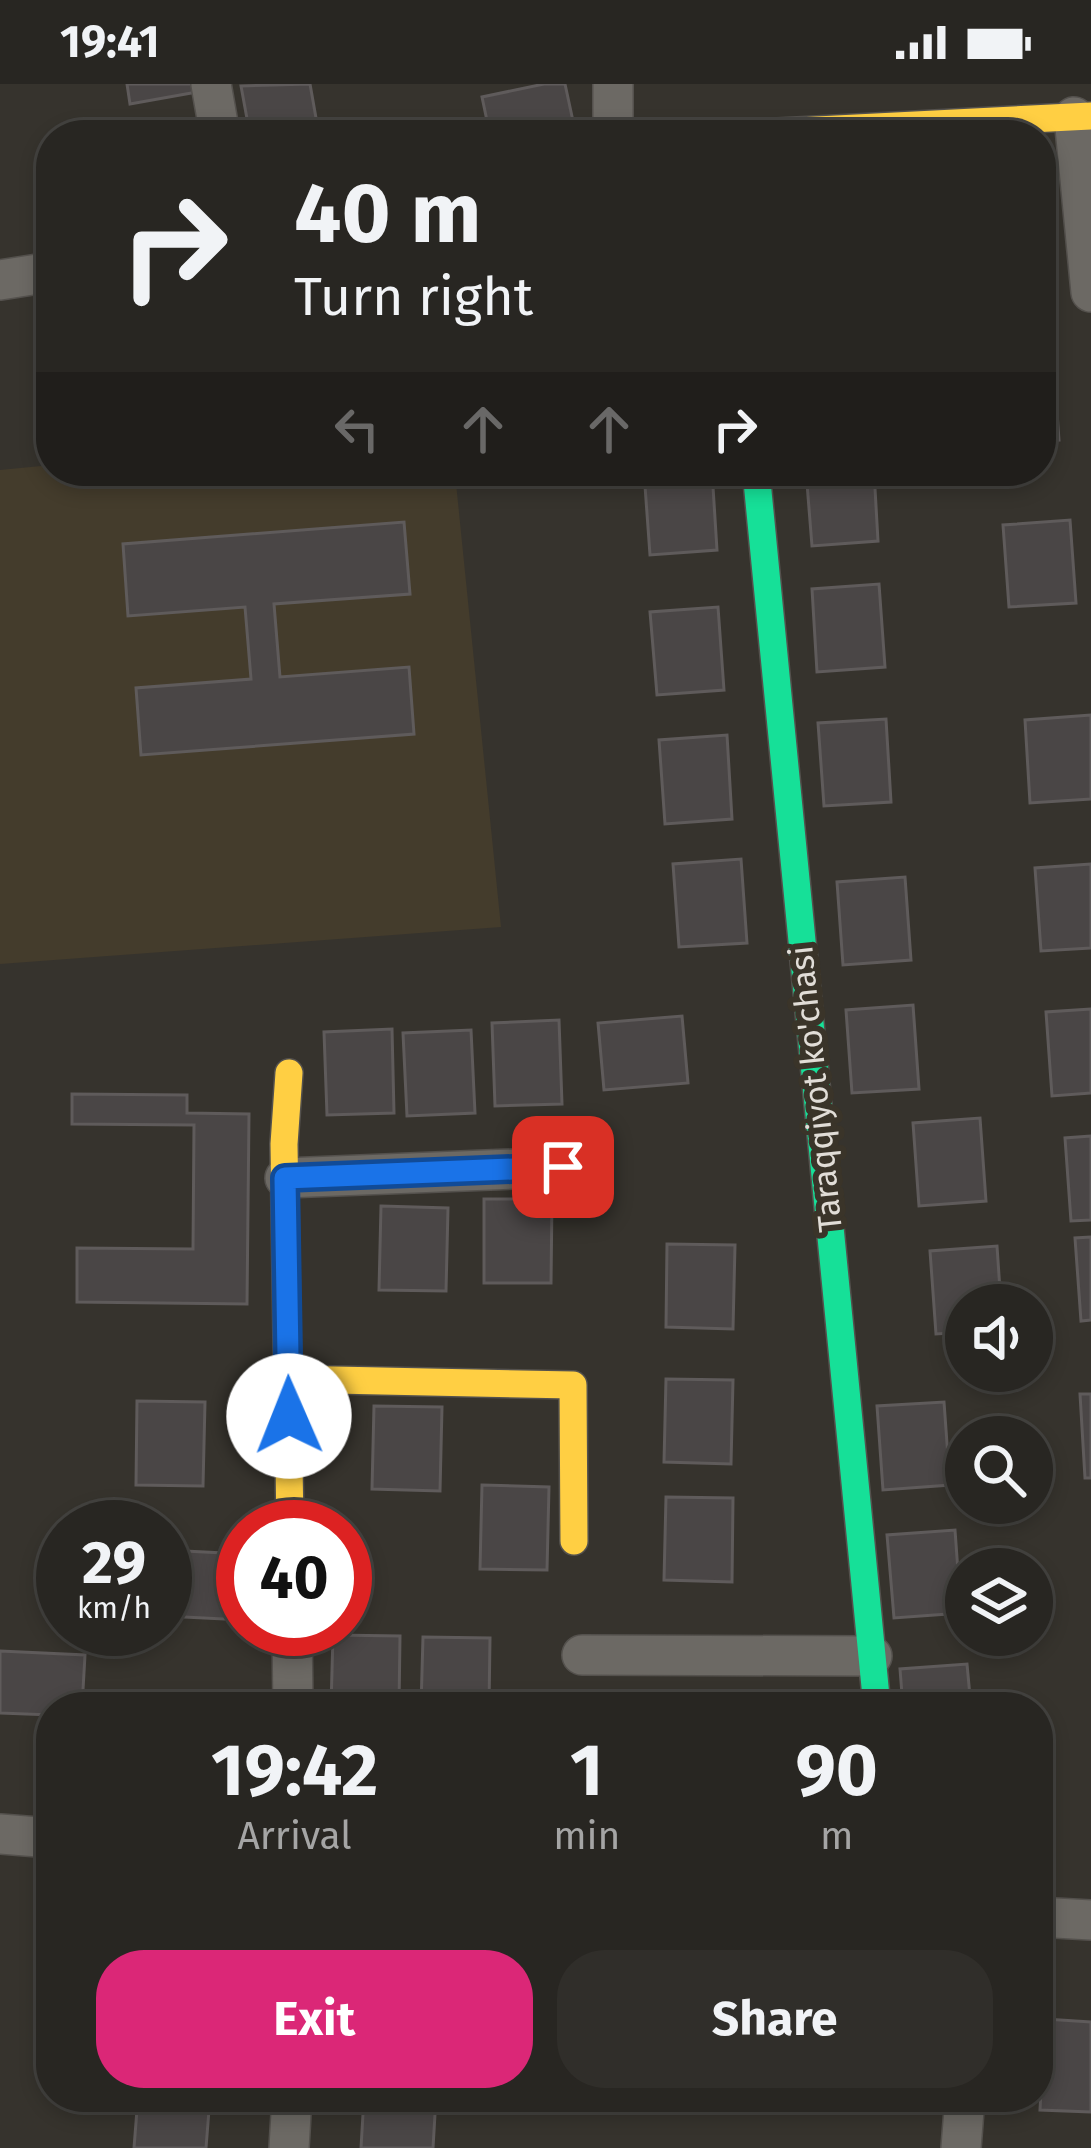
<!DOCTYPE html>
<style>
:root{--surface:#282622;--page:#302e2a;--text:#f1f3f6;--muted:#a5a5a5;--line:#444340;--accent:#db2777}
body{margin:0;font-family:"Fira Sans",sans-serif;background:var(--page);color:var(--text);height:100vh;display:flex;flex-direction:column;font-size:45px;white-space:nowrap}
*{box-sizing:border-box;margin:0}
p{font-size:39px;color:var(--muted)}
.icon{flex:none;width:66px;height:66px;fill:none;stroke:currentColor;stroke-width:2;stroke-linecap:round;stroke-linejoin:round}
.map{position:relative;flex:1;overflow:hidden}
.drawer{position:absolute;left:36px;top:1608px;width:1017px;height:420px;display:flex;flex-direction:column;background:var(--surface);border-radius:48px;box-shadow:0 6px 18px #0003,0 0 0 3px var(--line)}
.drawer>*{flex:none}
.hud{position:absolute;left:36px;top:36px;width:1020px;height:366px;border-radius:48px;box-shadow:0 6px 18px #0003,0 0 0 3px var(--line);background:#282622;color:var(--text);overflow:hidden}
.controls{position:absolute;left:945px;top:1200px;display:grid;gap:24px}
.controls a{display:grid;place-items:center;width:108px;height:108px;border-radius:50%;background:var(--surface);box-shadow:0 6px 18px #0003,0 0 0 3px var(--line);font-size:60px}
.speed{position:absolute;left:36px;top:1416px;display:flex;gap:24px;font-size:60px;font-weight:700;text-align:center}
.speed>*{display:grid;place-content:center;width:156px;height:156px;border-radius:50%;background:var(--surface);box-shadow:0 6px 18px #0003,0 0 0 3px var(--line);line-height:1}
.speed small{font-size:30px;font-weight:400}
.speed .limit{border:18px solid #d22;background:#fff;color:#111}
.pin{position:absolute;display:grid;place-items:center;width:102px;height:102px;color:#fff;margin:-51px;border-radius:24px;box-shadow:0 6px 18px #0006}
.me{position:absolute;width:132px;margin:-66px;rotate:359deg;stroke-linejoin:round;filter:drop-shadow(0 0 9px #0008)}
.turn{display:flex;align-items:center;gap:42px;height:252px;padding:0 60px;font-size:54px}
.turn .icon{width:156px;height:156px;stroke-width:2.5}
.turn b{display:block;font-size:84px;line-height:102px}
.lanes{display:flex;align-items:center;height:114px;padding:0 60px;background:#0003;justify-content:center;gap:60px;direction:ltr}
.lanes .off{opacity:.35}
.eta{display:flex;justify-content:space-evenly;align-items:center;height:204px;text-align:center}
.eta b{font-size:72px;font-weight:700;line-height:84px}
.button{display:flex;gap:24px;margin-top:auto;padding:24px 60px}
.button a{flex:1;height:138px;border-radius:48px;background:var(--accent);color:#fff;font-size:48px;font-weight:700;line-height:138px;text-align:center}
.button a+a{background:var(--page);color:var(--text)}
.status{display:flex;justify-content:space-between;align-items:center;height:84px;padding:0 60px;background:var(--surface);direction:ltr}
.status svg{height:33px;fill:currentColor}
.map>svg:first-child{display:block}
.built{fill:#443c2c}
.building{fill:#4a4646;stroke:#5f5b5b;stroke-width:3}
.lines{fill:none;stroke-linecap:round;stroke-linejoin:round}
.street-casing{stroke:#54514d;stroke-width:42}
.fast-casing{stroke:#54514d;stroke-width:30}
.slow-casing{stroke:#54514d;stroke-width:30}
.street{stroke:#6c6964;stroke-width:39}
.fast{stroke:#16e098;stroke-width:27}
.slow{stroke:#ffcf43;stroke-width:27}
.route-casing{stroke:#114b97;stroke-width:30}
.route{stroke:#1a73e8;stroke-width:21}
.labels{text-anchor:middle;dominant-baseline:central;stroke-width:12;stroke-linejoin:round;paint-order:stroke}
.street-label{font-size:33px;fill:#e1ddd7;stroke:#3a3429}
</style>
<div class="status"><b>19:41</b><svg viewBox="0 0 49 12"><path d="M0 12V9h3v3zM5 12V6h3v6zM10 12V3h3v9zM15 12V0h3v12zM26 1h20v11H26zM47 4h2v5h-2z"/></svg></div>
<div class="map">
<svg width="1091" height="2064" viewBox="0 0 1091 2064">
<rect width="100%" height="100%" fill="#36332d"/>
<!-- built -->
<polygon class="built" points="51,381 51,387 423,387 425,403 456,399 501,843 0,880 0,386"/>
<!-- building -->
<g class="building">
<polygon points="127,0 196,0 197,8 130,20"/>
<polygon points="310,0 319,51 250,51 241,2"/>
<polygon points="544,0 565,0 576,51 490,51 482,13"/>
<polygon points="200,40 202,51 135,51"/>
<polygon points="1053,273 1059,356 1041,357 1041,274"/>
<polygon points="712,387 717,466 650,471 644,388"/>
<polygon points="806,387 874,387 878,457 812,462"/>
<polygon points="1070,436 1076,519 1009,523 1003,441"/>
<polygon points="404,438 410,510 274,520 280,593 409,583 414,650 141,671 136,604 251,595 245,523 128,532 123,460"/>
<polygon points="879,500 885,583 817,588 812,505"/>
<polygon points="718,523 724,606 657,611 650,528"/>
<polygon points="1091,631 1091,715 1030,719 1025,636"/>
<polygon points="886,635 891,718 824,722 818,639"/>
<polygon points="727,651 732,735 665,740 659,656"/>
<polygon points="741,775 747,859 679,863 673,780"/>
<polygon points="1091,780 1091,864 1041,867 1035,784"/>
<polygon points="905,793 911,876 843,881 837,798"/>
<polygon points="913,921 919,1005 852,1009 846,926"/>
<polygon points="1091,925 1091,1009 1052,1012 1046,928"/>
<polygon points="682,932 688,999 604,1006 598,939"/>
<polygon points="559,936 562,1020 495,1022 492,939"/>
<polygon points="392,945 394,1029 327,1031 324,948"/>
<polygon points="471,946 475,1029 407,1032 403,949"/>
<polygon points="72,1010 187,1011 187,1029 249,1030 247,1220 77,1218 77,1164 193,1165 194,1041 72,1040"/>
<polygon points="980,1034 986,1117 919,1122 913,1039"/>
<polygon points="1091,1052 1091,1136 1071,1137 1065,1054"/>
<polygon points="484,1115 552,1115 551,1199 484,1199"/>
<polygon points="381,1122 448,1124 446,1207 379,1206"/>
<polygon points="1091,1153 1091,1236 1081,1237 1075,1154"/>
<polygon points="667,1160 735,1161 733,1245 666,1243"/>
<polygon points="997,1162 1001,1221 966,1221 966,1248 936,1250 930,1167"/>
<polygon points="666,1295 733,1296 731,1380 664,1378"/>
<polygon points="1080,1310 1091,1310 1091,1394 1085,1394"/>
<polygon points="137,1317 205,1318 203,1402 136,1401"/>
<polygon points="944,1318 950,1401 883,1406 877,1322"/>
<polygon points="374,1322 442,1323 440,1407 372,1405"/>
<polygon points="482,1401 549,1403 547,1486 480,1485"/>
<polygon points="666,1413 733,1414 732,1498 664,1496"/>
<polygon points="955,1446 961,1529 894,1534 887,1451"/>
<polygon points="165,1466 243,1470 243,1536 165,1532"/>
<polygon points="333,1551 400,1552 399,1623 331,1623"/>
<polygon points="423,1553 490,1554 489,1623 421,1623"/>
<polygon points="0,1567 85,1571 82,1623 51,1623 51,1631 0,1629"/>
<polygon points="967,1580 971,1623 903,1623 900,1585"/>
<polygon points="510,1617 577,1618 577,1623 510,1623"/>
<polygon points="1045,1935 1091,1938 1091,2028 1040,2026"/>
<polygon points="138,2013 210,2013 206,2064 134,2064"/>
<polygon points="364,2013 436,2013 433,2064 361,2064"/>
</g>
<g class="lines">
<!-- street casing -->
<g class="street-casing">
<g id="street">
<polyline points="211,0 220,51"/>
<polyline points="613,0 613,51"/>
<polyline points="1074,33 1091,208"/>
<polyline points="0,196 51,188"/>
<polyline points="285,1094 564,1083"/>
<polyline points="292,1545 293,1623"/>
<polyline points="582,1571 872,1572"/>
<polyline points="0,1750 51,1754"/>
<polyline points="1038,1833 1091,1836"/>
<polyline points="289,2064 292,2013"/>
<polyline points="961,2064 965,2013"/>
</g>
</g>
<!-- fast casing -->
<g class="fast-casing">
<polyline id="fast" points="756,387 877,1623"/>
</g>
<!-- slow casing -->
<g class="slow-casing">
<g id="slow">
<polyline points="720,51 1091,32"/>
<polyline points="289,989 284,1060 290,1443"/>
<polyline points="288,1295 573,1301 574,1457"/>
</g>
</g>
<!-- street -->
<use href="#street" class="street"/>
<!-- fast -->
<use href="#fast" class="fast"/>
<!-- slow -->
<use href="#slow" class="slow"/>
</g>
<g class="lines">
<!-- route casing -->
<g class="route-casing">
<polyline id="route" points="289,1332 285,1094 563,1083"/>
</g>
<!-- route -->
<use href="#route" class="route"/>
</g>
<g class="labels">
<!-- street labels -->
<g class="street-label">
<text transform="translate(816 1005) rotate(-96)">Taraqqiyot ko'chasi</text>
</g>
</g>
</svg>
<div class="controls">
<a><svg class="icon" aria-label="sound" viewBox="0 0 24 24"><path d="M4 9h4l5-4v14l-5-4H4zM17 9q2 3 0 6"/></svg></a>
<a><svg class="icon" aria-label="search" viewBox="0 0 24 24"><circle cx="10" cy="10" r="6"/><path d="M15 15l6 6"/></svg></a>
<a><svg class="icon" aria-label="layers" viewBox="0 0 24 24"><path d="M12 4l9 5-9 5-9-5zM3 14l9 5 9-5"/></svg></a>
</div>
<div class="speed"><div>29<small>km/h</small></div><div class="limit">40</div></div>
<div class="pin" style="left:563px;top:1083px;background:#d93025"><svg class="icon" aria-label="arrive" viewBox="0 0 24 24"><path d="M6 21V4h12l-3 4 3 4H6"/></svg></div>
<svg class="me" style="left:289px;top:1332px" viewBox="-20 -20 40 40"><circle r="19" fill="#fff"/><path d="M0-13L10 11 0 6-10 11z" fill="#1a73e8"/></svg>
<div class="hud">
<div class="turn"><svg class="icon" aria-label="right" viewBox="0 0 24 24"><path d="M7 20v-9h11M14 6l5 5-5 5"/></svg><div><b>40 m</b>Turn right</div></div>
<div class="lanes"><svg class="icon off" aria-label="left" viewBox="0 0 24 24"><path d="M17 20v-9H6M10 6l-5 5 5 5"/></svg><svg class="icon off" aria-label="ahead" viewBox="0 0 24 24"><path d="M12 20V5M6 11l6-6 6 6"/></svg><svg class="icon off" aria-label="ahead" viewBox="0 0 24 24"><path d="M12 20V5M6 11l6-6 6 6"/></svg><svg class="icon" aria-label="right" viewBox="0 0 24 24"><path d="M7 20v-9h11M14 6l5 5-5 5"/></svg></div>
</div>
<section class="drawer">
<div class="eta">
<div><b>19:42</b><p>Arrival</p></div>
<div><b>1</b><p>min</p></div>
<div><b>90</b><p>m</p></div>
</div>
<div class="button"><a>Exit</a><a>Share</a></div>
</section>
</div>
